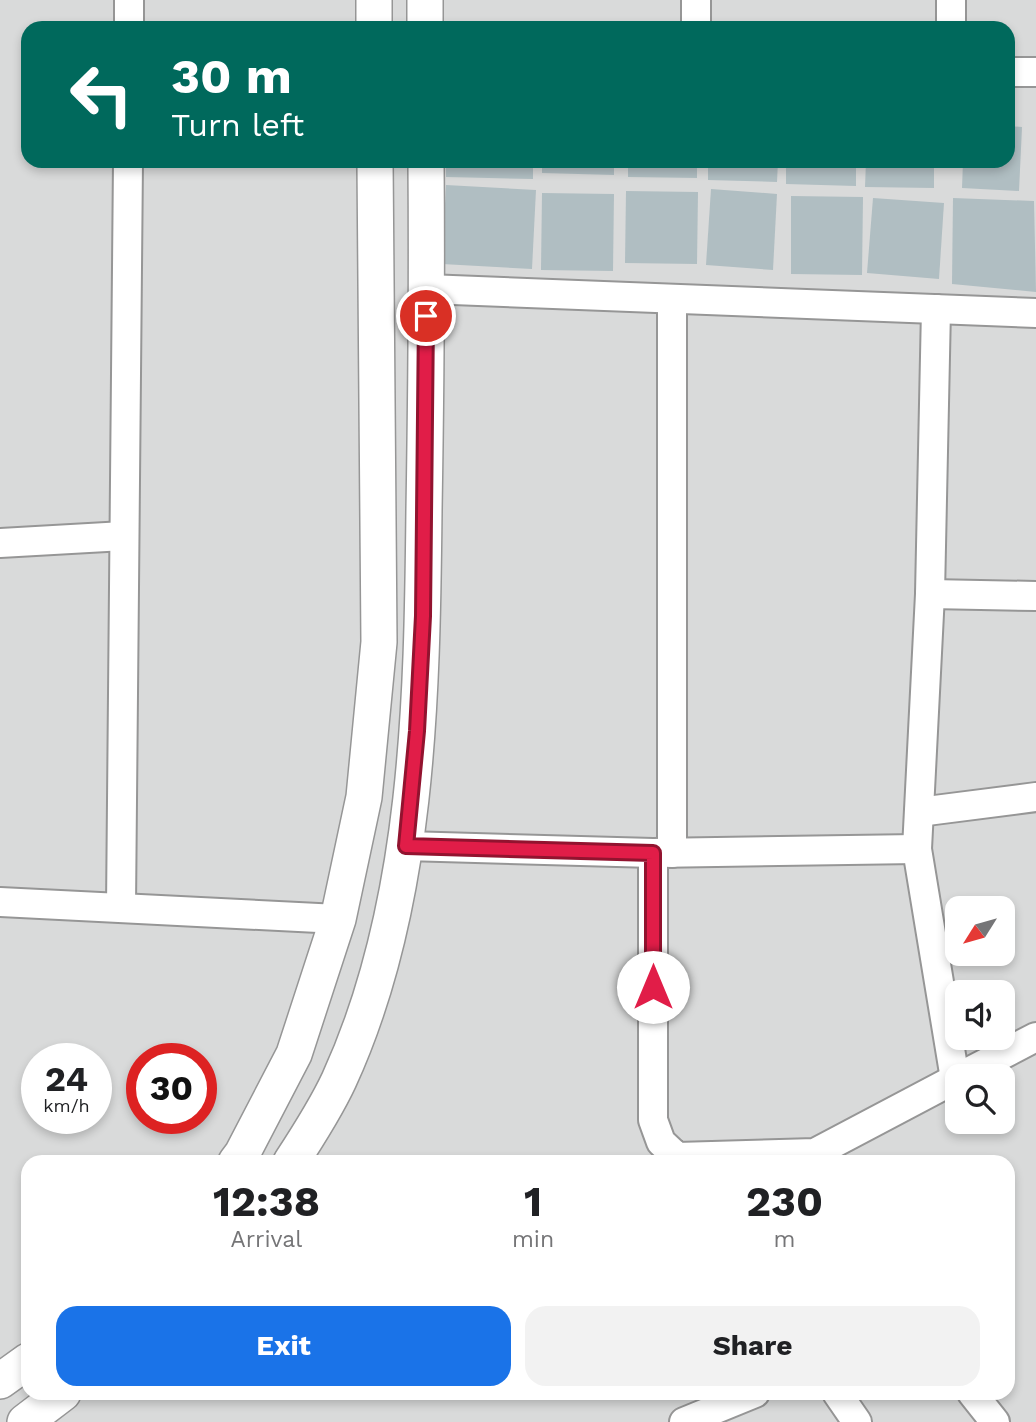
<!DOCTYPE html>
<style>
:root{--surface:#fff;--page:#f2f2f2;--text:#202124;--muted:#757577;--accent:#1a73e8}
body{margin:0;font-family:"Work Sans",sans-serif;background:var(--page);color:var(--text);height:100vh;display:flex;flex-direction:column;font-size:26px;white-space:nowrap}
*{box-sizing:border-box;margin:0}
p{font-size:23px;color:var(--muted)}
.icon{flex:none;width:38px;height:38px;fill:none;stroke:currentColor;stroke-width:2;stroke-linecap:round;stroke-linejoin:round}
.map{position:relative;flex:1;overflow:hidden}
.sheet{position:absolute;left:21px;top:1155px;width:994px;height:245px;display:flex;flex-direction:column;background:var(--surface);border-radius:21px;box-shadow:0 4px 10px #0003}
.sheet>*{flex:none}
.banner{position:absolute;left:21px;top:21px;width:994px;height:147px;border-radius:21px;box-shadow:0 4px 10px #0003;background:#00695c;color:#fff;overflow:hidden}
.needle{width:46px;rotate:233deg}
.controls{position:absolute;left:945px;top:896px;display:grid;gap:14px}
.controls a{display:grid;place-items:center;width:70px;height:70px;border-radius:14px;background:var(--surface);box-shadow:0 4px 10px #0003;font-size:35px}
.speed{position:absolute;left:21px;top:1043px;display:flex;gap:14px;font-size:35px;font-weight:700;text-align:center}
.speed>*{display:grid;place-content:center;width:91px;height:91px;border-radius:50%;background:var(--surface);box-shadow:0 4px 10px #0003;line-height:1}
.speed small{font-size:18px;font-weight:400}
.speed .limit{border:10px solid #d22;background:#fff;color:#111}
.pin{position:absolute;display:grid;place-items:center;width:60px;height:60px;color:#fff;margin:-30px;border:4px solid #fff;border-radius:50%;box-shadow:0 2px 7px #0007}
.me{position:absolute;width:77px;margin:-38px;rotate:0deg;stroke-linejoin:round;filter:drop-shadow(0 0 5px #0008)}
.turn{display:flex;align-items:center;gap:24px;height:147px;padding:0 35px;font-size:32px}
.turn .icon{width:91px;height:91px;stroke-width:2.5}
.turn b{display:block;font-size:49px;line-height:60px}
.eta{display:flex;justify-content:space-evenly;align-items:center;height:119px;text-align:center}
.eta b{font-size:42px;font-weight:700;line-height:49px}
.cta{display:flex;gap:14px;margin-top:auto;padding:14px 35px}
.cta a{flex:1;height:80px;border-radius:21px;background:var(--accent);color:#fff;font-size:28px;font-weight:700;line-height:80px;text-align:center}
.cta a+a{background:var(--page);color:var(--text)}
.map>svg:first-child{display:block}
.residential{fill:#d9dada;fill-rule:evenodd}
.building{fill:#b0bec2}
.lines{fill:none;stroke-linecap:round;stroke-linejoin:round}
.minor-casing{stroke:#969696;stroke-width:32}
.tertiary-casing{stroke:#969696;stroke-width:38}
.minor{stroke:#fff;stroke-width:28}
.tertiary{stroke:#fff;stroke-width:35}
.route-casing{stroke:#92132f;stroke-width:18}
.route{stroke:#e11d48;stroke-width:12}
</style>
<div class="map">
<svg width="1036" height="1422" viewBox="0 0 1036 1422">
<rect width="100%" height="100%" fill="#e1e8ee"/>
<!-- residential -->
<path class="residential" d="M0 0H1036V1422H0ZM28 28H1008V161H28ZM957 908H1003V954H957ZM957 992H1003V1038H957ZM37 1059H96V1118H37ZM142 1059H201V1118H142ZM957 1076H1003V1122H957ZM28 1162H1008V1393H28Z"/>
<!-- building -->
<g class="building">
<polygon points="1008,126 1022,127 1019,191 962,188 963,161 1008,161"/>
<polygon points="446,161 533,161 533,179 446,177"/>
<polygon points="542,161 614,161 614,175 542,173"/>
<polygon points="628,161 697,161 697,178 628,177"/>
<polygon points="708,161 778,161 777,182 708,180"/>
<polygon points="786,161 856,161 856,186 786,184"/>
<polygon points="866,161 934,161 934,188 865,187"/>
<polygon points="446,185 536,190 532,269 442,264"/>
<polygon points="711,189 777,194 773,270 706,265"/>
<polygon points="626,191 698,192 697,264 625,263"/>
<polygon points="542,193 614,194 613,271 541,270"/>
<polygon points="791,196 863,197 862,275 791,274"/>
<polygon points="873,198 944,203 939,279 867,273"/>
<polygon points="953,198 1034,201 1036,292 952,284"/>
</g>
<g class="lines">
<!-- minor casing -->
<g class="minor-casing">
<g id="minor">
<polyline points="129,28 129,0"/>
<polyline points="696,28 696,0"/>
<polyline points="951,28 951,0"/>
<polyline points="1008,72 1036,72"/>
<polyline points="427,289 1036,313"/>
<polyline points="672,299 672,853"/>
<polyline points="936,309 930,594 917,849 955,1079"/>
<polyline points="0,543 124,536"/>
<polyline points="930,594 1036,596"/>
<polyline points="919,812 1036,797"/>
<polyline points="406,846 653,853 917,849"/>
<polyline points="653,853 653,1120 661,1142 677,1157 815,1153 957,1078"/>
<polyline points="0,902 338,919"/>
<polyline points="121,907 128,161"/>
<polyline points="961,1076 1036,1037"/>
<polyline points="837,1393 857,1422"/>
<polyline points="972,1393 995,1422"/>
<polyline points="684,1422 755,1393"/>
</g>
</g>
<!-- tertiary casing -->
<g class="tertiary-casing">
<g id="tertiary">
<polyline points="374,0 374,28"/>
<polyline points="425,0 425,28"/>
<polyline points="236,1162 242,1154 294,1054 338,919 364,797 379,642 375,161"/>
<path d="M291 1162C308 1136 326 1108 339 1080 419 906 422 698 424 510 426 393 427 277 426 161"/>
<polyline points="0,1381 28,1361"/>
<polyline points="25,1422 63,1393"/>
</g>
</g>
<!-- minor -->
<use href="#minor" class="minor"/>
<!-- tertiary -->
<use href="#tertiary" class="tertiary"/>
</g>
<g class="lines">
<!-- route casing -->
<g class="route-casing">
<polyline id="route" points="426,316 423,616 417,731 406,846 653,853 653,987"/>
</g>
<!-- route -->
<use href="#route" class="route"/>
</g>
</svg>
<div class="controls">
<a><svg class="needle" viewBox="-14 -14 28 28"><path d="M0-13l5 13h-10z" fill="#e53935"/><path d="M0 13l5-13h-10z" fill="#757577"/></svg></a>
<a><svg class="icon" aria-label="sound" viewBox="0 0 24 24"><path d="M4 9h4l5-4v14l-5-4H4zM17 9q2 3 0 6"/></svg></a>
<a><svg class="icon" aria-label="search" viewBox="0 0 24 24"><circle cx="10" cy="10" r="6"/><path d="M15 15l6 6"/></svg></a>
</div>
<div class="speed"><div>24<small>km/h</small></div><div class="limit">30</div></div>
<div class="pin" style="left:426px;top:316px;background:#d93025"><svg class="icon" aria-label="arrive" viewBox="0 0 24 24"><path d="M6 21V4h12l-3 4 3 4H6"/></svg></div>
<svg class="me" style="left:653px;top:987px" viewBox="-20 -20 40 40"><circle r="19" fill="#fff"/><path d="M0-13L10 11 0 6-10 11z" fill="#e11d48"/></svg>
<div class="banner">
<div class="turn"><svg class="icon" aria-label="left" viewBox="0 0 24 24"><path d="M17 20v-9H6M10 6l-5 5 5 5"/></svg><div><b>30 m</b>Turn left</div></div>
</div>
<section class="sheet">
<div class="eta">
<div><b>12:38</b><p>Arrival</p></div>
<div><b>1</b><p>min</p></div>
<div><b>230</b><p>m</p></div>
</div>
<div class="cta"><a>Exit</a><a>Share</a></div>
</section>
</div>
